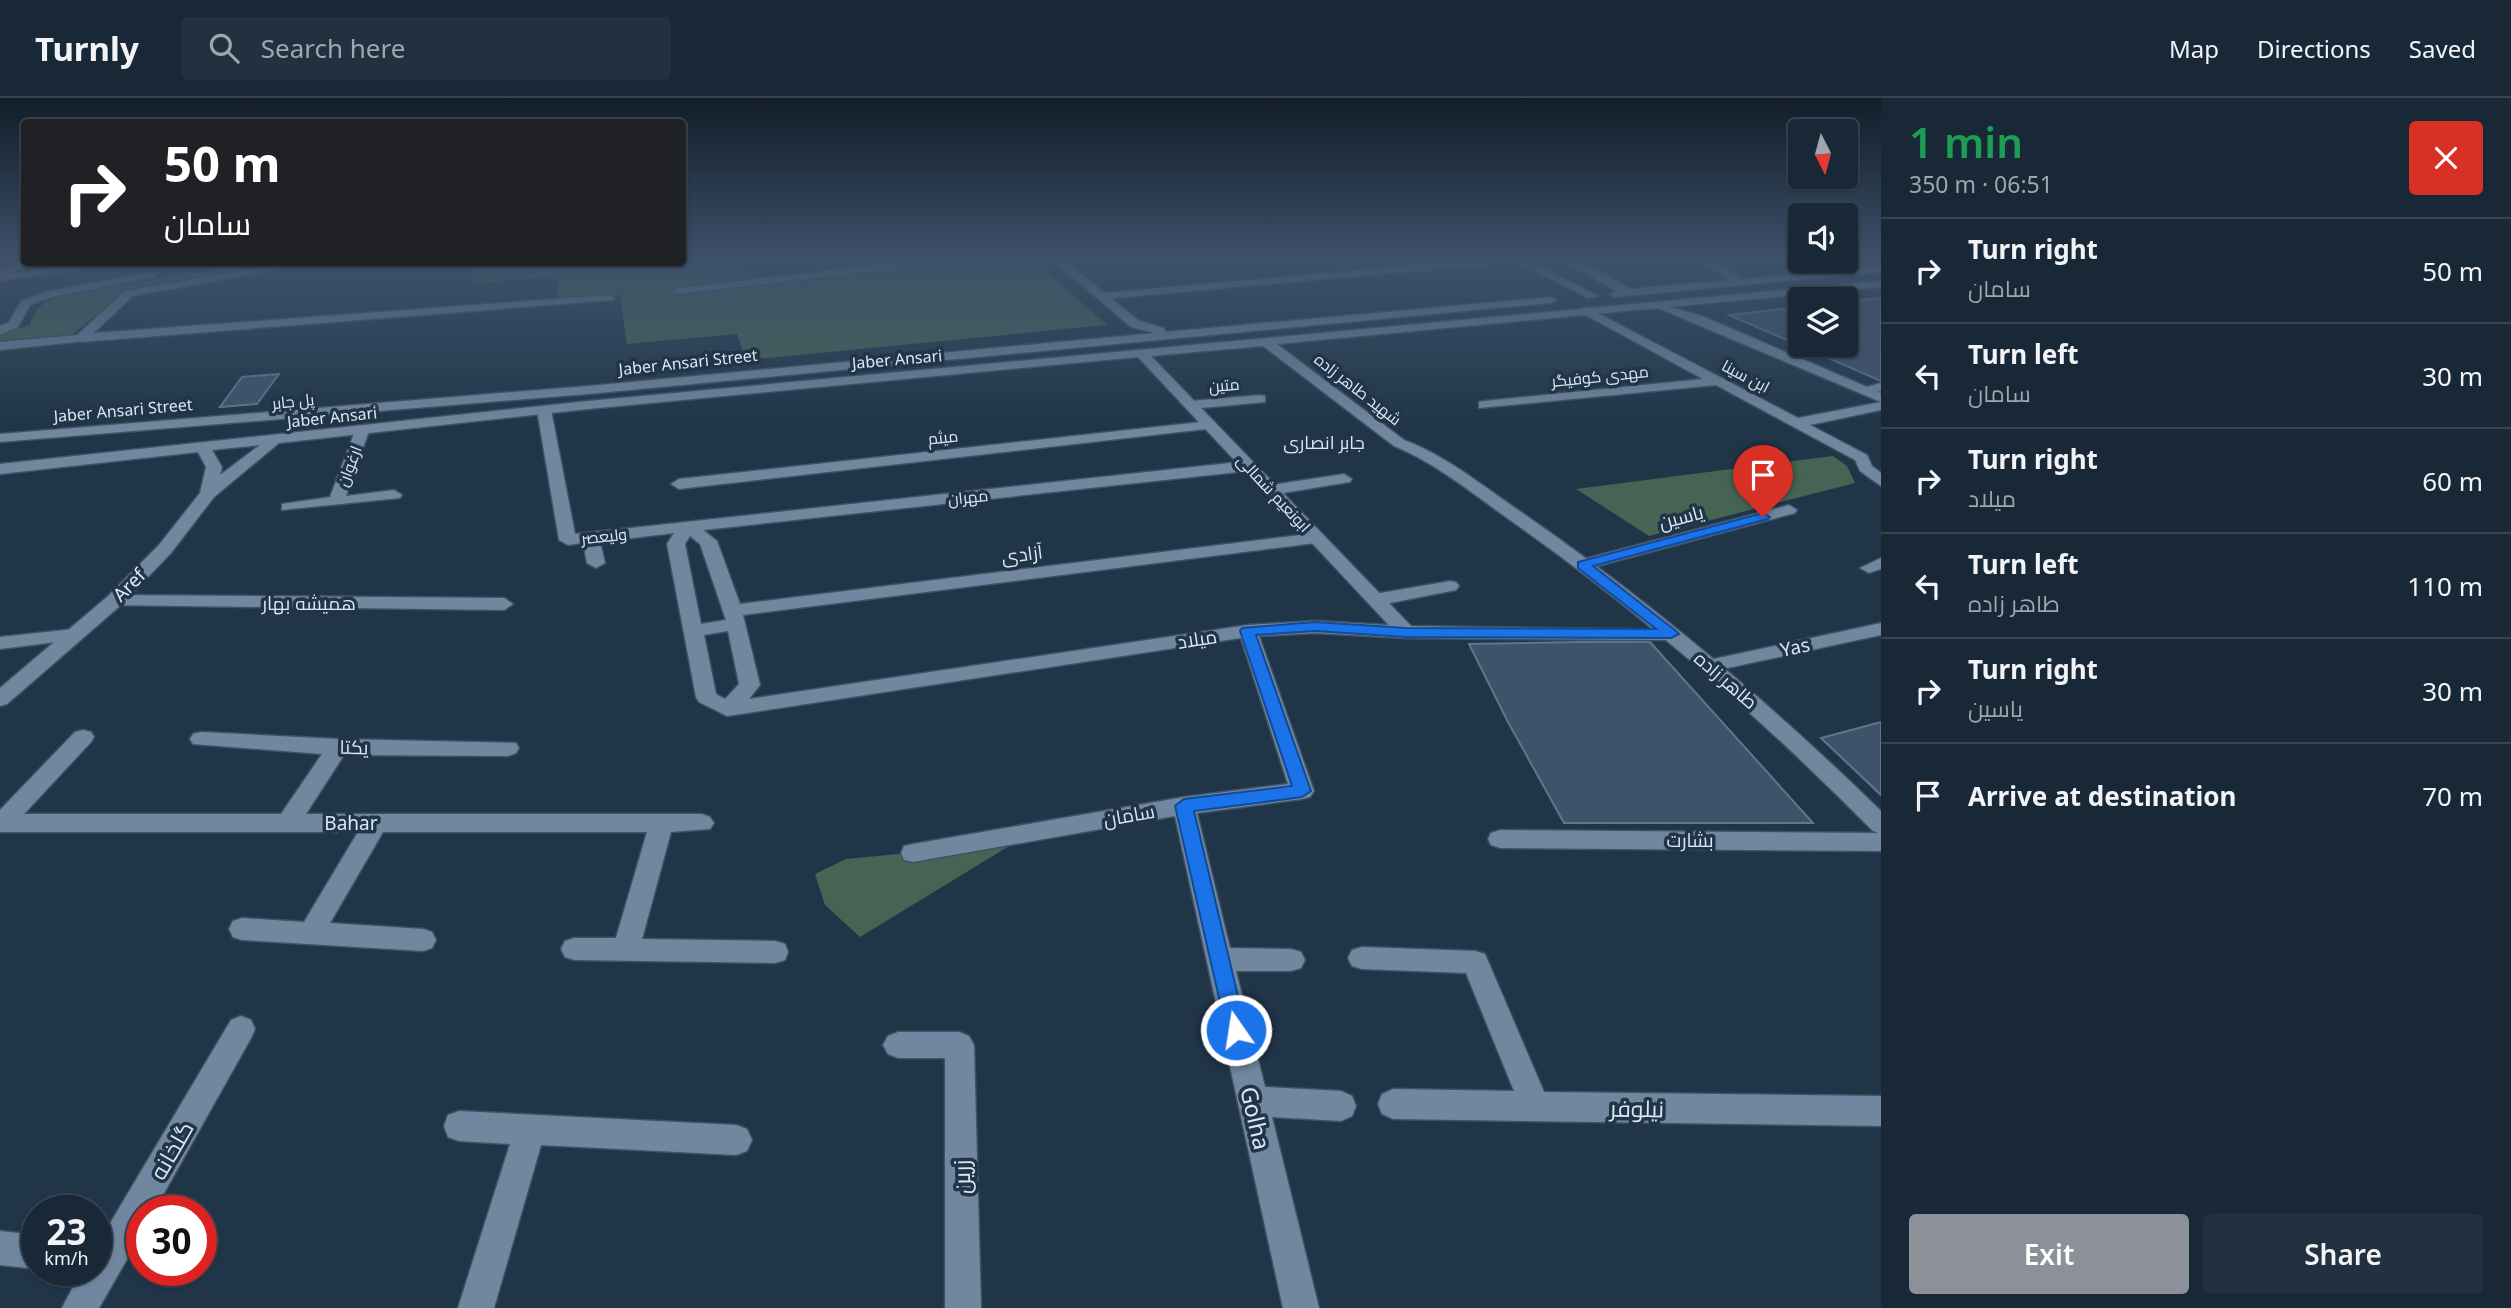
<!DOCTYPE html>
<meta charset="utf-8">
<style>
:root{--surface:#192837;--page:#22303f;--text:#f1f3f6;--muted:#9fa6ad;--line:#374452;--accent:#8c9099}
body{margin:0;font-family:"Noto Sans",Cairo,sans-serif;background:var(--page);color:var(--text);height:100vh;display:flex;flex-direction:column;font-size:26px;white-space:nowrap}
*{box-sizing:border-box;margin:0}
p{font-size:23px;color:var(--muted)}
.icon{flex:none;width:38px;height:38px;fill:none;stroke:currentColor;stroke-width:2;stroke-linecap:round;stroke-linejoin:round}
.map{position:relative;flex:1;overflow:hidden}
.drawer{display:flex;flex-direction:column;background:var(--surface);width:630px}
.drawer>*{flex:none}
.banner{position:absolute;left:21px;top:21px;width:665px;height:147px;border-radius:7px;box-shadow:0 2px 5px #0004,0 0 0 2px var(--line);background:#202124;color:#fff;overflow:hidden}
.needle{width:46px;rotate:174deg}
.controls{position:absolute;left:1788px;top:21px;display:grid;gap:14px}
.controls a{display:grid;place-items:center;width:70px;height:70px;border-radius:7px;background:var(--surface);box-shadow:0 2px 5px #0004,0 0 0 2px var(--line);font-size:35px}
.speed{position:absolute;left:21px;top:1097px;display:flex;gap:14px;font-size:35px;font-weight:700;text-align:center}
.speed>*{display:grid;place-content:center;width:91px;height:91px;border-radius:50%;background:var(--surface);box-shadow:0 2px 5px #0004,0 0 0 2px var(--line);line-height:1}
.speed small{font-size:18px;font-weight:400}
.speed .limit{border:10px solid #d22;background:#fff;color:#111}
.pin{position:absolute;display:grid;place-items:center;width:60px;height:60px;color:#fff;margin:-72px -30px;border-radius:50% 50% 50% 0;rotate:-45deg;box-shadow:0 0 7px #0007}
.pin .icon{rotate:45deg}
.me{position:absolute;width:77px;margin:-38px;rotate:347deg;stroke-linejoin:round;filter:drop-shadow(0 0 5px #0008)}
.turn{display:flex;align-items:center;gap:24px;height:147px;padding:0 28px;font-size:32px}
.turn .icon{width:91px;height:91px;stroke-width:2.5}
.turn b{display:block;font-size:49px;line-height:60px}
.round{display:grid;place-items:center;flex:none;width:74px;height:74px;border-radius:7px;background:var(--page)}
.summary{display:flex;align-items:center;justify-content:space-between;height:119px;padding:0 28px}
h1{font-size:42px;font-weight:600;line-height:52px;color:#1e9e55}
.cta{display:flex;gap:14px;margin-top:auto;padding:14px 28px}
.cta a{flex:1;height:80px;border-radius:7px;background:var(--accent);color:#fff;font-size:28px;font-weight:600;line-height:80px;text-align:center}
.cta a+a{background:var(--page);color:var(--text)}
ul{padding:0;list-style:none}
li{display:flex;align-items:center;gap:21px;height:105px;padding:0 28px;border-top:2px solid var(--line)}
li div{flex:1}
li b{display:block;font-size:26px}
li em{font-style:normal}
header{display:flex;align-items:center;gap:42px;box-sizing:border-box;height:98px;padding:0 35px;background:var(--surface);border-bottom:2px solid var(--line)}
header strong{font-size:33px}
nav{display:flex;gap:38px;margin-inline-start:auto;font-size:24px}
.search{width:490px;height:63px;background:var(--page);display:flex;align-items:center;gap:18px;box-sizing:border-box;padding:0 24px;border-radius:7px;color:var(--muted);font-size:26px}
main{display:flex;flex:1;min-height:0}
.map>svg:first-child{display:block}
.green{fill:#466453}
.building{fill:#3e5369;stroke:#5f768d;stroke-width:2}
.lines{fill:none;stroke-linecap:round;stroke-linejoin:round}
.street-casing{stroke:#3f5162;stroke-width:3}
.secondary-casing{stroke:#3f5162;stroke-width:3}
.primary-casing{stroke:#3f5162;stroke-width:3}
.street{fill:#70879f;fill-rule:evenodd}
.secondary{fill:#70879f;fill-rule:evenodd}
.primary{fill:#ab8297;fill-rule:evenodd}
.route{fill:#1a73e8;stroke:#114b97;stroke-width:2}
.labels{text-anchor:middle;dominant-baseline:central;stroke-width:7;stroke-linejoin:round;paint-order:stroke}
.far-street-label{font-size:16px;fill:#dbe7f5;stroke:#213549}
.far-neighbourhood-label{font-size:18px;fill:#dbe7f5;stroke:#213549}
.street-label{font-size:19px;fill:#dbe7f5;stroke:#213549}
.near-street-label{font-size:23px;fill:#dbe7f5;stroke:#213549}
</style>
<header>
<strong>Turnly</strong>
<div class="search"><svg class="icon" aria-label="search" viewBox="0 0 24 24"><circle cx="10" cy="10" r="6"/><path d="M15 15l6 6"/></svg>Search here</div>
<nav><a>Map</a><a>Directions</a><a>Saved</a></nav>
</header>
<main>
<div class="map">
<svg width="1881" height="1210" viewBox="0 0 1881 1210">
<rect width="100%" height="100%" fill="#213549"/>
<!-- green -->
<g class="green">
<polygon points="683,161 738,161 750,183 680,194 981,161 1032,161 1107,227 746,262 737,236 627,246 620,197 558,203 557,178 470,186 473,164 682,164"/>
<path d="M247 165H294L126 193 73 236 0 243V236L30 227C35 208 45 203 62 197Z"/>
<polygon points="1833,358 1847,368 1855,385 1649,438 1576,391"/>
<polygon points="1014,745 860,839 825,807 815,776 846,761"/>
</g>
<!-- building -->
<g class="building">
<polygon points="1881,200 1881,283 1729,217 1801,209 1801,247 1846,247 1846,204"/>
<polygon points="279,276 257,306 220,309 242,279"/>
<polygon points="1580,544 1650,544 1813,725 1564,725 1508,624 1469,546"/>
<polygon points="1881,624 1881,697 1821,640"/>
</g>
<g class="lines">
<!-- street casing -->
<g class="street-casing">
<g id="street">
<polygon points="927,161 959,161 954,164 678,196 672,193 678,190"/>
<polygon points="1484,161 1527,161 1598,198 1588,200 1517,164 1103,201 1097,198 1103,195"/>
<polygon points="98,164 133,164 0,183 0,177"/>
<polygon points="609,197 615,200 613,202 81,244 75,240 81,236"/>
<polygon points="1586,209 1798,320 1881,304 1881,312 1810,327 1867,357 1872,368 1881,375 1881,388 1860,373 1855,362 1716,287 1479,310 1479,304 1484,303 1703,281 1582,215 1582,211"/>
<polygon points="1881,285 1881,293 1862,296 1855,292"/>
<polygon points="1260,297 1265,298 1265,304 1191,311 1184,307 1191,303"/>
<path d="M544 308 551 312 575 436 1248 363 1256 368 1248 373 703 432 717 443 740 506 1316 435 1325 440 1316 445 743 517 760 587 749 601 1248 527 1315 523 1406 528 1678 532 1681 536 1678 540 1671 542 1406 540 1315 535 1259 538 1314 693 1310 699 1302 701 1197 715 1230 850 1291 851 1301 854 1305 862 1301 870 1291 873H1236L1265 989 1341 993 1352 998 1356 1008 1352 1018 1341 1023 1272 1019 1319 1210H1283L1175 718 913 764 904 762 901 755 904 748 913 746 1184 699 1288 686 1241 540 727 618 699 604 696 599 667 446 674 435 600 444 605 465 596 470 587 465 583 445 568 447 559 442 537 312ZM690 438 700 446 726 522 701 526 685 446ZM728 533 739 586 725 601 716 596 704 537Z"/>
<polygon points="1210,323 1215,324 1215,330 679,391 671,386 679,381"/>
<polygon points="362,329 369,333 346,398 394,392 402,397 400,400 282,412 282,406 330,399 355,333"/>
<polygon points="1344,376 1352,381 1350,384 1271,397 1263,392 1271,387"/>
<polygon points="1789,407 1797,412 1795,415 1583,472 1574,467 1577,463"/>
<polygon points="1881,460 1881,471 1869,475 1860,470"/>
<polygon points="1450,483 1456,484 1459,488 1456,492 1375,508 1366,502 1375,496"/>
<polygon points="114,497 504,500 513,506 504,512 107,507 105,503"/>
<polygon points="1881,525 1881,537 1709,574 1699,568 1709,562"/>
<polygon points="74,531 84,537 81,541 0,551 0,539"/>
<polygon points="83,632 91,634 94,639 91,644 24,716 281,716 322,656 193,646 190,641 193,636 201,634 338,641 516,645 519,650 516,655 508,658 344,657 306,716 702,716 710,719 714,725 710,731 671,734 642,841 775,843 785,846 788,854 785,862 775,865 574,862 565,859 561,851 565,843 574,840 616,840 647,734 383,734 330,825 423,831 432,834 436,842 432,850 423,853 242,842 233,839 229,831 233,823 242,820 304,824 358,734 0,734 0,712 75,634"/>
<polygon points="1500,732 1881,735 1881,753 1500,750 1491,747 1488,741 1491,735"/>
<polygon points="1362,849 1475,853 1485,856 1544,994 1881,998 1881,1028 1393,1021 1382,1016 1378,1006 1382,996 1393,991 1514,993 1466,875 1362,871 1352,868 1348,860 1352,852"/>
<polygon points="241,918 251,922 255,931 251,940 154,1113 142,1113 142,1135 99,1210 62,1210 82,1172 96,1172 96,1149 231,922"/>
<polygon points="898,934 959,934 969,938 974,947 981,1210 945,1210 945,960 898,960 888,956 883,947 888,938"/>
<polygon points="459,1013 736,1027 747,1031 752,1042 747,1053 736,1057 541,1047 494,1210 458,1210 510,1046 459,1043 448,1039 444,1028 448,1017"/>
<polygon points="0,1133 37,1137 37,1171 0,1167"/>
</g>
</g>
<!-- secondary casing -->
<g class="secondary-casing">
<g id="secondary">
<polygon points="1051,161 1062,161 1139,223 1164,230 1165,234 1551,199 1557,202 1551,205 588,296 0,344 0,336 588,288 1155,235 1131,229"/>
<polygon points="1561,161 1575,161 1601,173 1629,191 1729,182 1699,161 1711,161 1742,181 1881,168 1881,174 1615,199 1609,196 1616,193"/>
<polygon points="290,164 317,164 133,198 85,243 0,252 0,244 77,237 125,193"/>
<polygon points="151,174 156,177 155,179 52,199 30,207 18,229 0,237 0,228 9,224 21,203 49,193"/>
<path d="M1881 183V189L1670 209 1702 218 1881 295V304L1658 210 1277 246 1404 342C1447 358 1484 389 1521 414 1649 502 1769 604 1881 713V736L1873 733C1761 620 1640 513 1510 422 1473 396 1436 365 1394 348L1263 248 1151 258 1413 530 1416 534 1413 538H1399L1138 259 588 311 279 345 214 399 171 455 121 507 7 606 0 608V590L107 499 159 447 200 395 206 369 198 354 0 376V366L588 303ZM260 347 220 377 222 369 212 352Z"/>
</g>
</g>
<!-- primary casing -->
<g class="primary-casing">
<polygon id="primary" points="24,161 30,166 0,180 0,173"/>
</g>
<!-- street -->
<use href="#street" class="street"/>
<!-- secondary -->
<use href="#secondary" class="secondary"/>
<!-- primary -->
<use href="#primary" class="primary"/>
</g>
<!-- sky -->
<linearGradient id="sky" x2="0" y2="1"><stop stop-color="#121d28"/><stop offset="0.49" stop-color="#3d516a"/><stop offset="1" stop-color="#3d516a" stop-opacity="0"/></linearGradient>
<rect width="1881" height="330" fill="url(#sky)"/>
<!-- route -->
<polygon class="route" points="1763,415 1770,419 1768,421 1593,468 1676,533 1679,536 1671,540 1406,539 1315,533 1256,537 1311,693 1302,699 1194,713 1246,932 1243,939 1236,942 1228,939 1175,708 1184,701 1292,688 1240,533 1242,530 1315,524 1406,530 1656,531 1578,470 1578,464"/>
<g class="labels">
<!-- far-street labels -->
<g class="far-street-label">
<text transform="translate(897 261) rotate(-5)">Jaber Ansari</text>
<text transform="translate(688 264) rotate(-6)">Jaber Ansari Street</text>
<text transform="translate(1600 278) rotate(-6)">مهدی کوفیگر</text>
<text transform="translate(1746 278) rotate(28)">ابن سینا</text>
<text transform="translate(1224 287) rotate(-5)">متین</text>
<text transform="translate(1358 291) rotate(38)">شهید طاهر زاده</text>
<text transform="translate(293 303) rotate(-6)">پل جابر</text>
<text transform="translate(123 312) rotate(-5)">Jaber Ansari Street</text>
<text transform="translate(332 319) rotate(-6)">Jaber Ansari</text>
<text transform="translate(943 339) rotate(-6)">میثم</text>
<text transform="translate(349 368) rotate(-69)">ارغوان</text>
<text transform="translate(1274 395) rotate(47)">ابونعیم شمالی</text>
<text transform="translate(968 399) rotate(-6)">مهران</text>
<text transform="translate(604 438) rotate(-6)">ولیعصر</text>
</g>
<!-- far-neighbourhood labels -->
<g class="far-neighbourhood-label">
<text x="1324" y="344">جابر انصاری</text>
</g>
<!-- street labels -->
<g class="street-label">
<text transform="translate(1681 419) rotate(-15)">یاسین</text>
<text transform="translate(1022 456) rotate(-7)">آزادی</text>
<text transform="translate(129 487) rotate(-45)">Aref</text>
<text x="309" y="505">همیشه بهار</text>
<text transform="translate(1197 541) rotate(-9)">میلاد</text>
<text transform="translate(1795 549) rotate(-12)">Yas</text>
<text transform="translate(1726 582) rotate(41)">طاهر زاده</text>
<text transform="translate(354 649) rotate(1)">یکتا</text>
<text transform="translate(1129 717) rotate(-10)">سامان</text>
<text x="351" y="725">Bahar</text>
<text x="1690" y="742">بشارت</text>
</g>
<!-- near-street labels -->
<g class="near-street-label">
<text transform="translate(1637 1010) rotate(1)">نیلوفر</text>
<text transform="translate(1256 1020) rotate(77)">Golha</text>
<text transform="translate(171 1052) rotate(-60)">گلخانه</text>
<text transform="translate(961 1079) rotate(-91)">زرین</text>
</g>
</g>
</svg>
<div class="controls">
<a><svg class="needle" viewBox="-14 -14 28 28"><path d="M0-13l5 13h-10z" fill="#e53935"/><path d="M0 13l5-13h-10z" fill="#9fa6ad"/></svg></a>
<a><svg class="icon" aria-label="sound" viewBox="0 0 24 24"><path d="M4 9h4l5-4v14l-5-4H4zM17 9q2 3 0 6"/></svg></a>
<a><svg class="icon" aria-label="layers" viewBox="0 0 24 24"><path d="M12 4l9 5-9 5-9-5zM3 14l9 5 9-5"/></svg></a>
</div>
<div class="speed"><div>23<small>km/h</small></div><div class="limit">30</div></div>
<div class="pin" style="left:1763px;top:419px;background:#d93025"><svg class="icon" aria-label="arrive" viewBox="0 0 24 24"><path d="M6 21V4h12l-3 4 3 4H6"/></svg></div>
<svg class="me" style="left:1236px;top:932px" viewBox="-20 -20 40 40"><circle r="17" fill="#1a73e8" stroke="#fff" stroke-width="3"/><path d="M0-11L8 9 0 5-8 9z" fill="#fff"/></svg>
<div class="banner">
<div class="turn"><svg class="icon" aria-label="right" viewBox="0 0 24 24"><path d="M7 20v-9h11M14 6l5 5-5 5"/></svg><div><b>50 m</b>سامان</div></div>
</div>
</div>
<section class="drawer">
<div class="summary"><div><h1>1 min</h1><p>350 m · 06:51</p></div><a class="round" style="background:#d93025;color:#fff"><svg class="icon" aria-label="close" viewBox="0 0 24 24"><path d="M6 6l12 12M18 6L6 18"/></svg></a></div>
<ul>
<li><svg class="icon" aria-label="right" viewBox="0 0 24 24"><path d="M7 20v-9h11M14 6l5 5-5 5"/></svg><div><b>Turn right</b><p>سامان</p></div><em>50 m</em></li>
<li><svg class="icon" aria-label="left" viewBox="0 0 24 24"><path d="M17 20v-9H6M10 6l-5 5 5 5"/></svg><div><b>Turn left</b><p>سامان</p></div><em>30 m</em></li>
<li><svg class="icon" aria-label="right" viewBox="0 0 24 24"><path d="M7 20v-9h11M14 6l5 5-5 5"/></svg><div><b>Turn right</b><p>میلاد</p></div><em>60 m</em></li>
<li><svg class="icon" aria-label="left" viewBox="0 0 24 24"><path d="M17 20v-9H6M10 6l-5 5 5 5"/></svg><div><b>Turn left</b><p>طاهر زاده</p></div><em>110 m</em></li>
<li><svg class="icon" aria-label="right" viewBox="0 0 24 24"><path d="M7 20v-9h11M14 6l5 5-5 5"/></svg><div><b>Turn right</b><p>یاسین</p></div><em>30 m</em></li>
<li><svg class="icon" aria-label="arrive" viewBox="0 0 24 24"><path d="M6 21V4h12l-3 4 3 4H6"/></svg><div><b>Arrive at destination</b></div><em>70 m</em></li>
</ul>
<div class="cta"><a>Exit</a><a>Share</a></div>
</section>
</main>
